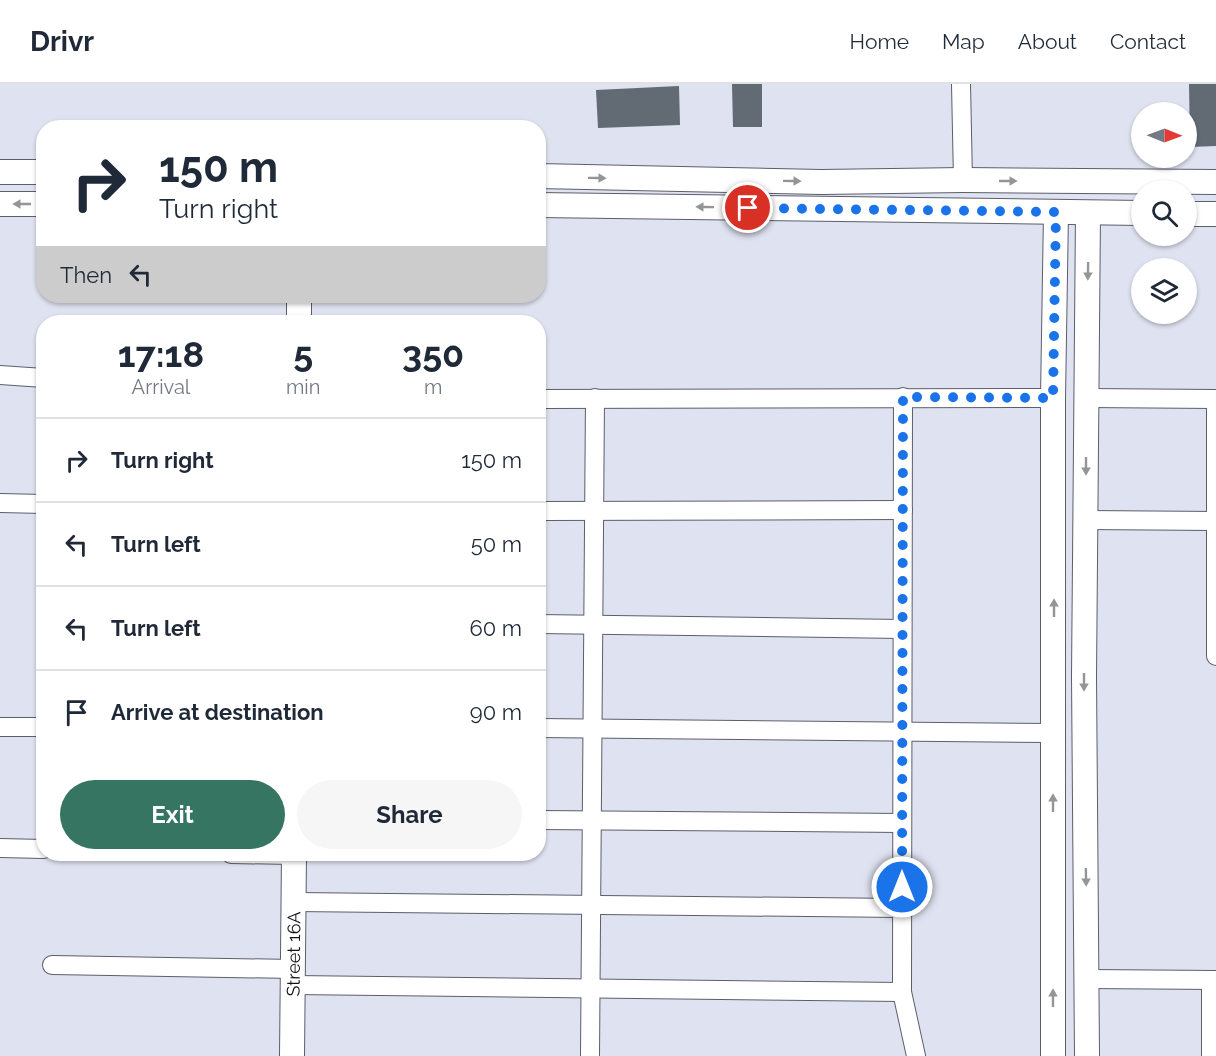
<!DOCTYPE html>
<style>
:root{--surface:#fff;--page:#f6f6f7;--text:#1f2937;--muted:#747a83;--line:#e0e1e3;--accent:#367562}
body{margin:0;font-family:Raleway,sans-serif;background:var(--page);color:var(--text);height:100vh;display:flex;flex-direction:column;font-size:22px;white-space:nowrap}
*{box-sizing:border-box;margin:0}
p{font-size:20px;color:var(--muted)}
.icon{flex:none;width:33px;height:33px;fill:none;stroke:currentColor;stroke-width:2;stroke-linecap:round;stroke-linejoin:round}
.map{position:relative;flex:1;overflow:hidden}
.drawer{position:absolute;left:36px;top:231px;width:510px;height:546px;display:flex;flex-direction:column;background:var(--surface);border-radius:24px;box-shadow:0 2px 4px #0004}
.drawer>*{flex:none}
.banner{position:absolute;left:36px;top:36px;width:510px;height:183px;border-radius:24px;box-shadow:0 2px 4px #0004;background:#fff;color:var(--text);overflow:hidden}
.needle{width:39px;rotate:91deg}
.controls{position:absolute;left:1131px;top:18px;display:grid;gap:12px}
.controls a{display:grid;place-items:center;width:66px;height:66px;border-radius:50%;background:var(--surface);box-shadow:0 2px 4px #0004;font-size:30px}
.pin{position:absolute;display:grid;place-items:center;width:51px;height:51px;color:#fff;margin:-26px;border:3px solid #fff;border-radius:50%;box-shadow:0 2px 6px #0007}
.me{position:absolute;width:66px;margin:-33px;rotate:0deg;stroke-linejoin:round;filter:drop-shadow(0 0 4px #0008)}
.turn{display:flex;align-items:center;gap:21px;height:126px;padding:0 24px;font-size:27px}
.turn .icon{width:78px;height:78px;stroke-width:2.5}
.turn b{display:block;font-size:42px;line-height:51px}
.then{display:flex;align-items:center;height:57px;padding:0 24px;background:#0003;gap:12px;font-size:22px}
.eta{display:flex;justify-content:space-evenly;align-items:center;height:102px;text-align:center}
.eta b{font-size:36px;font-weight:700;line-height:42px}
.button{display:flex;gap:12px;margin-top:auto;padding:12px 24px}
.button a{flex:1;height:69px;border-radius:36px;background:var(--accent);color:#fff;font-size:24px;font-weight:700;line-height:69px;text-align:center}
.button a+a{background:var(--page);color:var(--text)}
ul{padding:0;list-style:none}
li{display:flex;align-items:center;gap:18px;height:84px;padding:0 24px;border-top:2px solid var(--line)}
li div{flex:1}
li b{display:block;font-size:22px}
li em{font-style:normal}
header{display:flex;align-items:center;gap:36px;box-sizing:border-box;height:84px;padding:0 30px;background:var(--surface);border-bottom:2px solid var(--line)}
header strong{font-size:28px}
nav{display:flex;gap:33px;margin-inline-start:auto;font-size:21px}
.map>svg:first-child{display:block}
.building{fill:#626a74}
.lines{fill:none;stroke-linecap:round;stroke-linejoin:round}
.minor-casing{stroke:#5c5e6a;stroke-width:20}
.tertiary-casing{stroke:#5c5e6a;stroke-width:26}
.minor{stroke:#fff;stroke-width:18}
.tertiary{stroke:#fff;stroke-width:24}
.oneway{fill:#949597}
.route{stroke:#1a73e8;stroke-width:10;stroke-dasharray:0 18}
.labels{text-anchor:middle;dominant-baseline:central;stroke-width:4.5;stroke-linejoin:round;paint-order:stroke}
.street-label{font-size:18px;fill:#121318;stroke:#fff}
</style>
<header>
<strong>Drivr</strong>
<nav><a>Home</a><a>Map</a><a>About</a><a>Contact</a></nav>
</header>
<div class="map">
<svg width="1216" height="972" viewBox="0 0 1216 972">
<rect width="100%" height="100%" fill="#dfe2f0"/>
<!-- building -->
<g class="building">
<polygon points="732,0 762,0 762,43 733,43"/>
<polygon points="1189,0 1216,0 1216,62 1190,63"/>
<polygon points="679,2 680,41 598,44 596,6"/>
</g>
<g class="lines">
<!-- minor casing -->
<g class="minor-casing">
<g id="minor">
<polyline points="961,0 963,96"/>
<polyline points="0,291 44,294"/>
<polyline points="903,313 902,908 916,972"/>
<polyline points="1086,314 1216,315"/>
<polyline points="538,315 1053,314"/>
<polyline points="1216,315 1216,572"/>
<polyline points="0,419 44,420"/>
<polyline points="538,427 903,426"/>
<polyline points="1086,436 1216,437"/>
<polyline points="538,540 902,545"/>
<polyline points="0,643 44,643"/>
<polyline points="538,644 1053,649"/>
<polyline points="538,736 902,739"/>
<polyline points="0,764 44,765"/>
<polyline points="231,770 294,771"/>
<polyline points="294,818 902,824"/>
<polyline points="52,881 293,885"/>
<polyline points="1087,895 1216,896"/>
<polyline points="293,901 902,908"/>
<polyline points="590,972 595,314"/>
<polyline points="1211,972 1211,896"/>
</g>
</g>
<!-- tertiary casing -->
<g class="tertiary-casing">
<g id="tertiary">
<polyline points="0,88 44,88"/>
<polyline points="538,92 821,98 963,96 1216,98"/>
<polyline points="0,120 44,120"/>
<polyline points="538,121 1142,129"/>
<polyline points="1186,130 1216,130"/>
<polyline points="299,238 299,212"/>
<path id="s1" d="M292 972 294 770"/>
<polyline points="1053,972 1053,314 1056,128"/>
<polyline points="1087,972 1084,593 1088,129"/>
</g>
</g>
<!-- minor -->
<use href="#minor" class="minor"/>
<!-- tertiary -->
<use href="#tertiary" class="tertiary"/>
</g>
<!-- one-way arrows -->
<defs><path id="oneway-solid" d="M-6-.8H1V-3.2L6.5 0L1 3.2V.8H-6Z" transform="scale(1.5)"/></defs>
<g class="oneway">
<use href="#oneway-solid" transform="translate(597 94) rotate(1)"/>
<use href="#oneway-solid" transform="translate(792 97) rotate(1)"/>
<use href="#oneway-solid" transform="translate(1008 97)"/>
<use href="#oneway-solid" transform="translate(22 120) rotate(180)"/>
<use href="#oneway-solid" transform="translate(705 123) rotate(-179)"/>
<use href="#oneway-solid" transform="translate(1088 187) rotate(91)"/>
<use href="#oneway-solid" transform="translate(1086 382) rotate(90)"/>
<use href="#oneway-solid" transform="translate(1054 524) rotate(-90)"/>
<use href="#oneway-solid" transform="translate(1084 598) rotate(90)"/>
<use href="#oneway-solid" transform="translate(1053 719) rotate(-90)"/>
<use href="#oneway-solid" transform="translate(1086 793) rotate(89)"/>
<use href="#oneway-solid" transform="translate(1053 914) rotate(-90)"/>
</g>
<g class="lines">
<!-- route -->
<polyline class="route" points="748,124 1056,128 1053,314 903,313 902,803"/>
</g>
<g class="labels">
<!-- street labels -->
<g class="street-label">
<text stroke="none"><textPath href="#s1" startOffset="102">Street 16A</textPath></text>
</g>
</g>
</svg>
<div class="controls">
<a><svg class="needle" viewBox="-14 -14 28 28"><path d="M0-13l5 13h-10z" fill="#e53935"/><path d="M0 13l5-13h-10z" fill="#747a83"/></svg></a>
<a><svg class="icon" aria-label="search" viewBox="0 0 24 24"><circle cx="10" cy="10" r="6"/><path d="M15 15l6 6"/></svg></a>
<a><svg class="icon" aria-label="layers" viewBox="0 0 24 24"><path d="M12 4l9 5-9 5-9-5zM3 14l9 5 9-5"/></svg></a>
</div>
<div class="pin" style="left:748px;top:124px;background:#d93025"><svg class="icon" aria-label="arrive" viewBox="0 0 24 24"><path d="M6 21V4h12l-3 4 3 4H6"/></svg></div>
<svg class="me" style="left:902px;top:803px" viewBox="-20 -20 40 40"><circle r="17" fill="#1a73e8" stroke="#fff" stroke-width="3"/><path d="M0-11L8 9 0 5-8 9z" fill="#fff"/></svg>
<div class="banner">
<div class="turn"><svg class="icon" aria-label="right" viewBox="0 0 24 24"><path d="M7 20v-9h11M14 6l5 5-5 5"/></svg><div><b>150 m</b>Turn right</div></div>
<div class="then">Then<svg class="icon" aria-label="left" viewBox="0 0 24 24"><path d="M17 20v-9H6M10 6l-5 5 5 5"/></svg></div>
</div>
<section class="drawer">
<div class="eta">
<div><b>17:18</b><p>Arrival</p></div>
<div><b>5</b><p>min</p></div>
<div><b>350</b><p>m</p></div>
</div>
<ul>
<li><svg class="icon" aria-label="right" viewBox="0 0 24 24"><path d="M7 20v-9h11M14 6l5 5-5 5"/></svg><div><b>Turn right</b></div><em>150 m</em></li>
<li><svg class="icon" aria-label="left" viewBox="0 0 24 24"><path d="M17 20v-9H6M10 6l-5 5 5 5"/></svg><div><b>Turn left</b></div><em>50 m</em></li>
<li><svg class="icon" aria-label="left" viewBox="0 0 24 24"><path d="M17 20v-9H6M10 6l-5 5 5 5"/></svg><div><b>Turn left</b></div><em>60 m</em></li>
<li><svg class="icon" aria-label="arrive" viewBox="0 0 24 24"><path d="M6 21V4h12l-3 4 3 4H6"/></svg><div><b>Arrive at destination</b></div><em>90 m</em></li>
</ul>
<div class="button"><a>Exit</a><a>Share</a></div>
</section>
</div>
